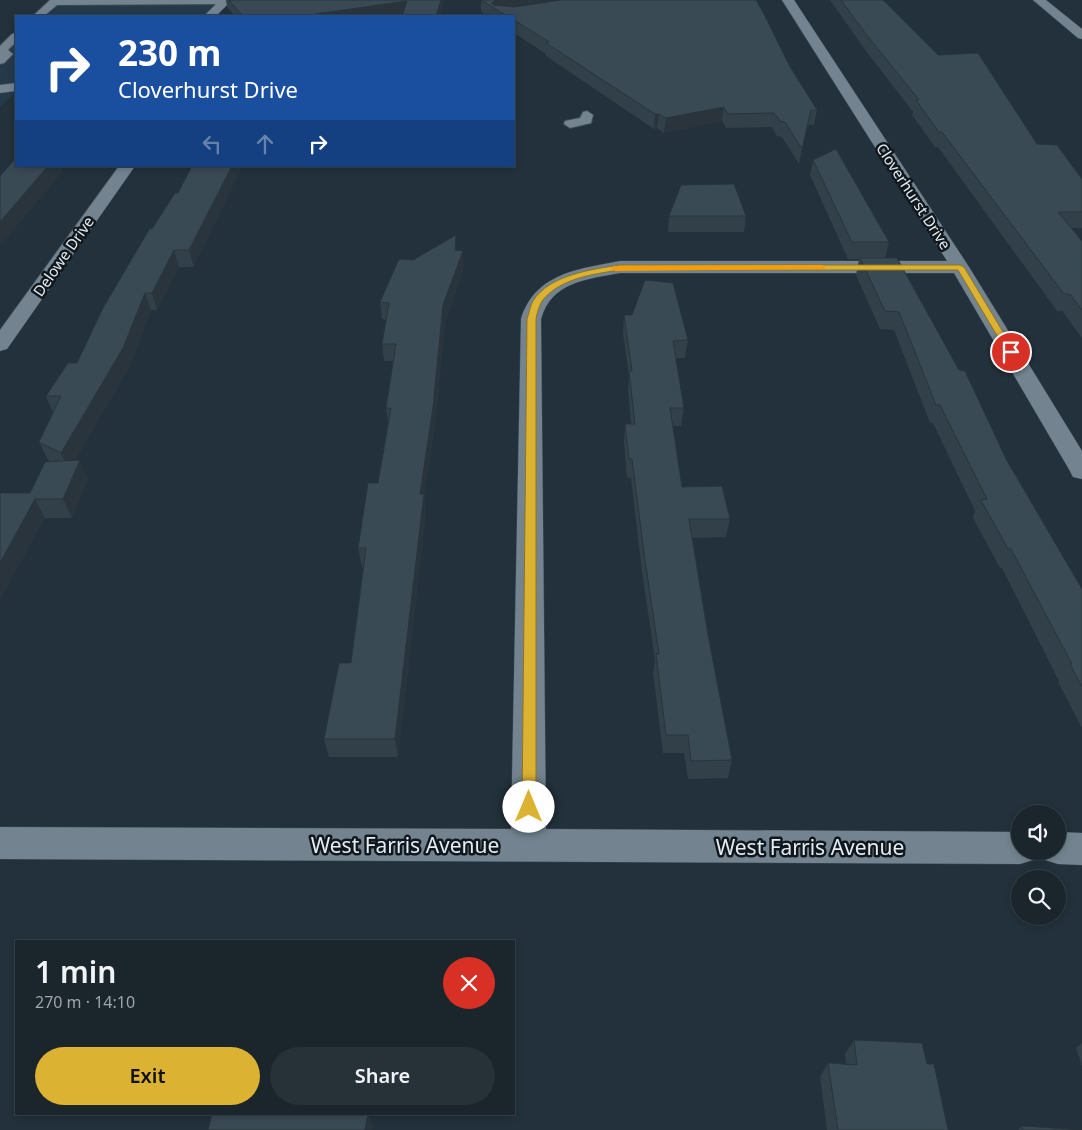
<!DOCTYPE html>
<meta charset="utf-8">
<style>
:root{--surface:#1a252c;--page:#273138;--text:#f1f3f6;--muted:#9fa5a9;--line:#384248;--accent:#dcb233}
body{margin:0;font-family:"Noto Sans",sans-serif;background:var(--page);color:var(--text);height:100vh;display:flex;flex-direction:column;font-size:19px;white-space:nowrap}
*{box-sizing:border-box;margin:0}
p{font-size:16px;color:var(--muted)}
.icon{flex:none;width:28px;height:28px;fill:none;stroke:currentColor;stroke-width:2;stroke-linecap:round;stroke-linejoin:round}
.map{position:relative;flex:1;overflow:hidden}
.sheet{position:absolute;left:15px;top:940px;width:500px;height:175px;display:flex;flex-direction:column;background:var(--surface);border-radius:0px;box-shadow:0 2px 8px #0003,0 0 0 1px var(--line)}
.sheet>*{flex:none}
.top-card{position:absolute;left:15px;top:15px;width:500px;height:152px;border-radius:0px;box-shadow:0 2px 8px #0003,0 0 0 1px var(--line);background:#1a4fa0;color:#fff;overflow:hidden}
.fabs{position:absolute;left:1011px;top:805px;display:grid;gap:10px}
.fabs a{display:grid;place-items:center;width:55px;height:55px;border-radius:50%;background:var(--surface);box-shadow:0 2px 8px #0003,0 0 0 1px var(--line);font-size:25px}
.pin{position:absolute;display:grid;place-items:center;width:42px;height:42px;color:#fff;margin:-21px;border:2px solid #fff;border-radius:50%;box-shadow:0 1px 5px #0007}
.me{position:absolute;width:55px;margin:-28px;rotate:0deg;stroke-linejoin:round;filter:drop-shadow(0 0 4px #0008)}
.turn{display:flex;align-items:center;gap:18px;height:105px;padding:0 20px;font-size:22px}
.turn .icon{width:65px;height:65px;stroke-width:2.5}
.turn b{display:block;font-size:35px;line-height:42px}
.lanes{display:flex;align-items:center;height:48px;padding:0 20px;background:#0003;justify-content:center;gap:25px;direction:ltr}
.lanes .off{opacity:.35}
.round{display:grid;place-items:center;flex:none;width:52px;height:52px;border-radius:26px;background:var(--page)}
.head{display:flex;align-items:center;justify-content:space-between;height:85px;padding:0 20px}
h1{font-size:30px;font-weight:600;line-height:38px}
.action{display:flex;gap:10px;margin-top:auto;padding:10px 20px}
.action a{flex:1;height:58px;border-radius:30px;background:var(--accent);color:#111;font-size:20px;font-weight:600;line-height:58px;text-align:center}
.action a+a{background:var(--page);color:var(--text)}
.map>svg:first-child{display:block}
.built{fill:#253a49}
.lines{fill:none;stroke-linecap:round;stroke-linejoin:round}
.service-casing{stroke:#3e4c54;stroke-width:2}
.minor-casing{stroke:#3e4c54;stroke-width:1}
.tertiary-casing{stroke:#3e4c54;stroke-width:1}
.service{fill:#738490;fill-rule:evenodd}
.minor{fill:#738490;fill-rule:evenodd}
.tertiary{fill:#738490;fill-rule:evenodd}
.wall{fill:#324049}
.shaded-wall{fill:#29343c}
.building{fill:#3a4a55;stroke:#29343c}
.route{fill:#dcb233;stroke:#8f7421}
.slow{fill:#f59e0b}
.labels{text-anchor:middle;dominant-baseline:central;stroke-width:5;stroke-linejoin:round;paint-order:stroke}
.far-street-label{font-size:15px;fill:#e3ecf3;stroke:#11181d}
.near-street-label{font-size:21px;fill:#e3ecf3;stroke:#11181d}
</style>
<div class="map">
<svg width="1082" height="1130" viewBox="0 0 1082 1130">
<rect width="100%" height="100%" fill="#22313b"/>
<!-- built -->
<g class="built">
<polygon points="55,0 225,0 210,16 34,16"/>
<polygon points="16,30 16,92 0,107 0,43"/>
</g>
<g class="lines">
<!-- service casing -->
<g class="service-casing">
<g id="service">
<polygon points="50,0 229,0 230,1 225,4 57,5 44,16 33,16"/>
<polygon points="16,33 16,42 8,50 13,54 4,63 0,64 0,46 12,34"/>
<polygon points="587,111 593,115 591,123 570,128 564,124 565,121 580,118 583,112"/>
</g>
</g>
<!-- minor casing -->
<g class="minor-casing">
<g id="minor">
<path d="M782 0H794L969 267 1082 451V479L1073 477 1070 471 954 273H620C587 279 551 282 541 319L546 829 1020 832V851H1036L1033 860 1020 864 0 859V827L511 829 521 319C535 273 579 269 620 261H947Z"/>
<polygon points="1033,0 1046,0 1082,29 1082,39 1078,38"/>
<polygon points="119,166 135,166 7,349 0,351 0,330"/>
<polygon points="1058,832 1082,833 1082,865 1058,864 1045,860 1042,851 1058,851"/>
</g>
</g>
<!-- tertiary casing -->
<g class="tertiary-casing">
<g id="tertiary">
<polygon points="220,0 232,0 216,16 204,16"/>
<polygon points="16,83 16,91 0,93 0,85"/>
</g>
</g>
<!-- service -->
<use href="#service" class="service"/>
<!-- minor -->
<use href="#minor" class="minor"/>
<!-- tertiary -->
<use href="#tertiary" class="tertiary"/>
</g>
<!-- wall -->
<g class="wall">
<polygon points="226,0 445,0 402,14 235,16 227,7"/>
<polygon points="481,0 789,65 817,110 814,125 808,125 799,164 782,137 777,136 772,127 726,128 722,121 664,133 657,128 654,129 546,56 546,54 514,33 514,16 487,16 481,12"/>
<polygon points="830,0 883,0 938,55 1037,144 1082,179 1082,228 1071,228 1082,241 1082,338 1062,311 1057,311 938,147 935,147 912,115 913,112 863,47"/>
<polygon points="813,160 889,242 885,258 1006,459 1082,589 1082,728 1058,682 1059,681 1002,568 1000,568 973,518 975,511 933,423 930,423 894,330 880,329 856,275 859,259 848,259 810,175"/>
<polygon points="178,193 194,267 179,267 157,310 151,310 130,366 75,460 88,479 72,518 45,518 30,544 30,493 50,461 48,460 39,442 53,413 46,396 77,363 152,229"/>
<polygon points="669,216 746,216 744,232 668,232"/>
<polygon points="457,250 464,268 445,323 435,425 424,495 426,512 398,757 329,757 324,739 351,663 364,567 362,567 358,548 378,483 388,422 386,408 393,361 384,361 382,344 386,320 382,319 380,302 413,260"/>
<polygon points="624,315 688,340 685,358 675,358 684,408 681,426 673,426 682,487 730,519 726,537 692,538 708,635 732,760 728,778 688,779 684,753 663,753 653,673 655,660 642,572 631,478 627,478 624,442 625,424 631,424 628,389 629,376 623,333"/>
<polygon points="854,1040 927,1064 948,1130 827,1130 820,1077 828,1063 846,1065 845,1054"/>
<polygon points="1082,1043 1082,1066 1076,1048"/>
<polygon points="1022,1126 1082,1130 1018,1130"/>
</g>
<!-- shaded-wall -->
<g class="shaded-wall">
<polygon points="441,0 445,0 440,16 436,16"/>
<polygon points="496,0 572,0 499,11 492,3"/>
<polygon points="407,1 408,13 388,16 307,16 308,15"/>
<polygon points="724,107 722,121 664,133 666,118"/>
<polygon points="811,110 808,125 799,164 802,149"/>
<polygon points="655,114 659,114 657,128 654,129"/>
<polygon points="48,166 61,166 63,171 1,245 0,243 0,222"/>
<polygon points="232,166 243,166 194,267 189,250"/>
<polygon points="456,235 457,251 455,250"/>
<polygon points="174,250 179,267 157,310 152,293"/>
<polygon points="463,251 464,268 445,323 435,425 424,495 426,512 398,757 395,739 420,494 443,305"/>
<polygon points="145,293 151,310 130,366 69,471 61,453"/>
<polygon points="80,460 88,479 72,518 63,499"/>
<polygon points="35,499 45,518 0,601 0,563"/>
<polygon points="368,1114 373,1126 372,1130 365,1130"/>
</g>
<!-- building -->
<g class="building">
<polygon points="229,0 441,0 436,16 402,16 407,1 308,15 307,16 235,16 242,15"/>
<polygon points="481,0 496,0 492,3 493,5 514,7 561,0 756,0 764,14 789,65 817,110 811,110 802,149 785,122 780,121 774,113 728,114 724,107 666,118 659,114 655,114 546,43 549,42 514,20 514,16 507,16"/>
<polygon points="841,0 883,0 938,55 978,53 1037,144 1057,145 1082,179 1082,212 1058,212 1082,241 1082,310 1070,294 1064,294 942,132 939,132 916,100 919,100 866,34"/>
<polygon points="836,149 889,242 852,242 813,160"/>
<polygon points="16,158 16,166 48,166 0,222 0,176"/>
<polygon points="192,166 232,166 189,250 174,250 152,293 145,293 123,348 61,453 39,442 61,396 46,396 68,363 77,363 103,308 150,228 152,229 175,193 178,193"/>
<polygon points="734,184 746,216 669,216 681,185"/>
<polygon points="456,235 455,250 463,251 443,305 433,407 420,494 424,494 395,739 324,739 339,663 351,663 366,548 358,548 368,483 378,483 391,408 386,408 396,344 382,344 389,303 380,302 399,259 413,260"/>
<polygon points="860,258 897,258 959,370 965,371 1006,459 1082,589 1082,687 1070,664 1072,664 1011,549 1008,549 981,500 987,499 940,405 936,405 899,312 885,311"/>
<polygon points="645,280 673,283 688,340 673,341 684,408 670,408 682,487 722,486 730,519 689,519 708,635 732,760 691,761 688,735 666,735 656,654 659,654 644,553 632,459 629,459 625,424 635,424 629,371 632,371 624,315 632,315"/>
<polygon points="80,460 63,499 35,499 0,563 0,493 30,493 45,462"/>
<polygon points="854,1040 922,1043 927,1064 934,1064 948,1130 838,1130 828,1063 857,1065"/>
<polygon points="212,1114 368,1114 365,1130 208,1130"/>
<polygon points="1022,1126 1082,1130 1023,1130"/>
</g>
<!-- route -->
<path class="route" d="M620 265H960L964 267 1015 352 1011 355 1008 354 958 270H620C594 274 560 278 542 301 539 306 537 313 536 319V807L534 811 529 813 524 811 522 807 527 319C529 314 530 306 533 301 549 275 593 269 620 265Z"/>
<!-- slow -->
<polygon class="slow" points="822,265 826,267 825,269 615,271 611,268 615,266"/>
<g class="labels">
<!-- far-street labels -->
<g class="far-street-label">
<text transform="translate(914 196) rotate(57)">Cloverhurst Drive</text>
<text transform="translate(63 256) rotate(-55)">Delowe Drive</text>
</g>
<!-- near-street labels -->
<g class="near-street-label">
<text x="405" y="845">West Farris Avenue</text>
<text x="810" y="847">West Farris Avenue</text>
</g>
</g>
</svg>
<div class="fabs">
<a><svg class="icon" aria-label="sound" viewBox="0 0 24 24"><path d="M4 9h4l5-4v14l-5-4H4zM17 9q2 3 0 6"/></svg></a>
<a><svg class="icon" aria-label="search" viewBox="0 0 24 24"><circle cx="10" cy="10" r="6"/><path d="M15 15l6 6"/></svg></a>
</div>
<div class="pin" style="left:1011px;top:352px;background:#d93025"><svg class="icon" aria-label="arrive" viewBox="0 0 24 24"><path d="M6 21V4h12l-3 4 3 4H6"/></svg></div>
<svg class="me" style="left:529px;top:807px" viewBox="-20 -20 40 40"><circle r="19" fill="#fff"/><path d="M0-13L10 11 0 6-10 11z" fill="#dcb233"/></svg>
<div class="top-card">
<div class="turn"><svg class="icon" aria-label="right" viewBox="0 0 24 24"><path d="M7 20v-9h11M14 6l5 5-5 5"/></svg><div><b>230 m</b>Cloverhurst Drive</div></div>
<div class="lanes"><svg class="icon off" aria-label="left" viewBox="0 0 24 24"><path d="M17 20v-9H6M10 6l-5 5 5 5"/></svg><svg class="icon off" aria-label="ahead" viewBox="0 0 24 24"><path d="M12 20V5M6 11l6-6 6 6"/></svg><svg class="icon" aria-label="right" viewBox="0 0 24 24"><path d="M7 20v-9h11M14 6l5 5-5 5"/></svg></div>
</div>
<section class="sheet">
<div class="head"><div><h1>1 min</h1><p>270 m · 14:10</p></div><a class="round" style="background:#d93025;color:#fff"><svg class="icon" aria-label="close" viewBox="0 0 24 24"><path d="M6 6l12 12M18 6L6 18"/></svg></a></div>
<div class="action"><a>Exit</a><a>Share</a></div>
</section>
</div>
